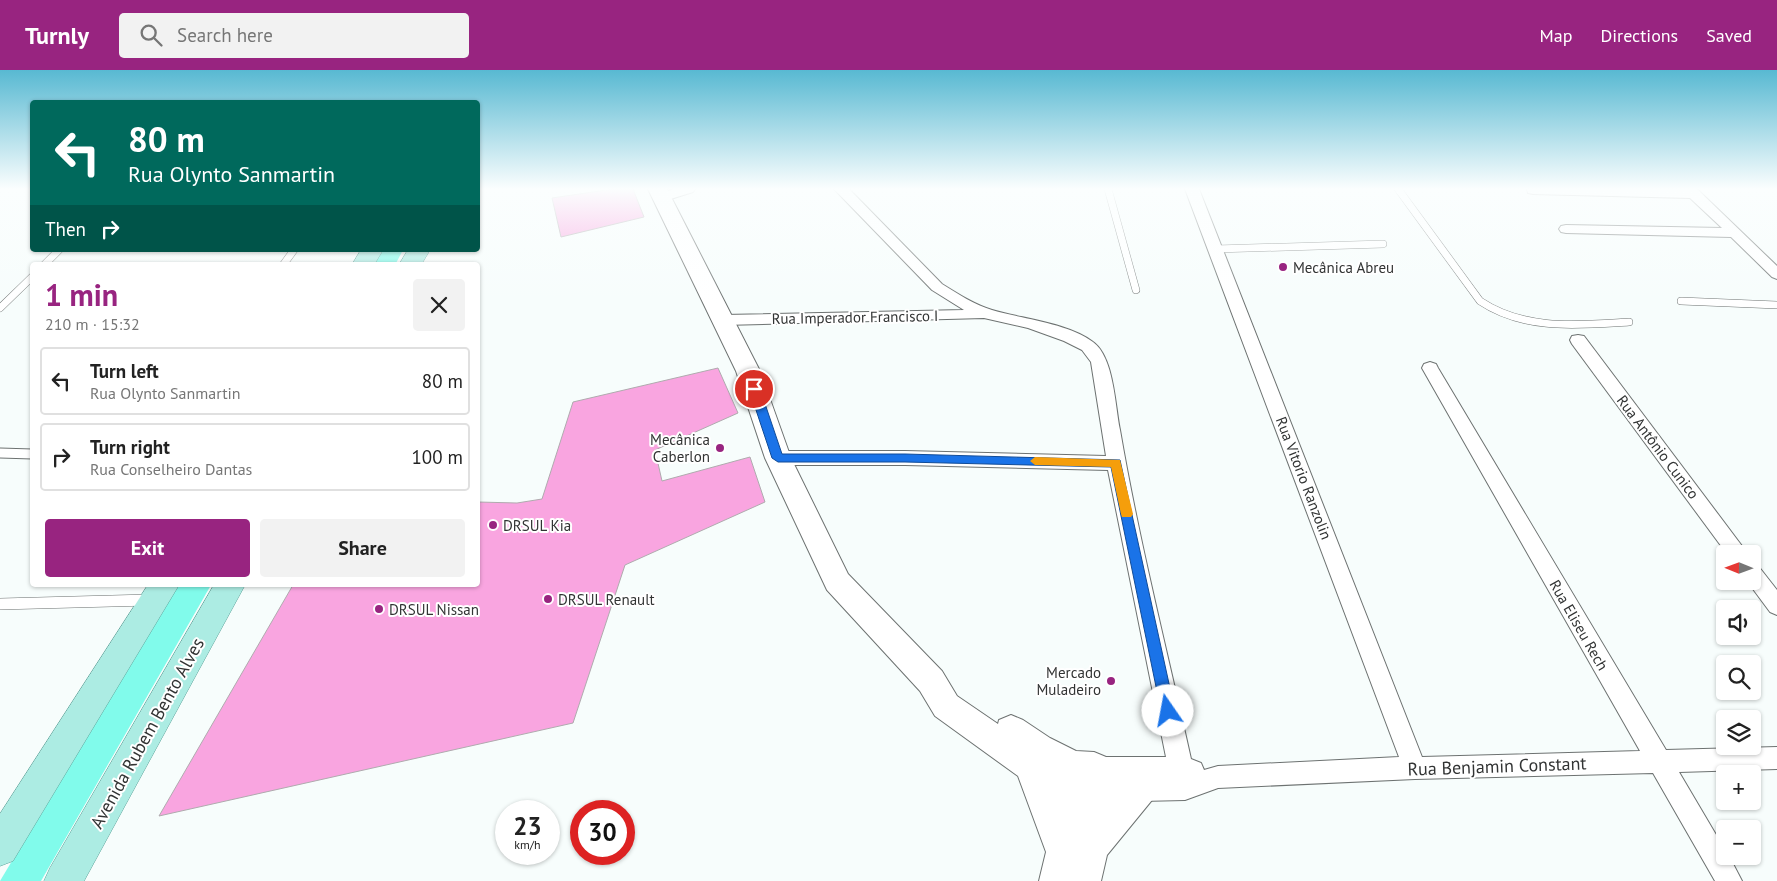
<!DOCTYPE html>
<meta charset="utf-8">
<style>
:root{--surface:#fff;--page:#f2f2f2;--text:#222;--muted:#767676;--line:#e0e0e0;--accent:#982480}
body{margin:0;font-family:"PT Sans",sans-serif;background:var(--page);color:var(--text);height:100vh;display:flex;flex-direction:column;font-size:19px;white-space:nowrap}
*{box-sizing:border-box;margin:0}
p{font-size:16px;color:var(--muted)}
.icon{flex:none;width:28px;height:28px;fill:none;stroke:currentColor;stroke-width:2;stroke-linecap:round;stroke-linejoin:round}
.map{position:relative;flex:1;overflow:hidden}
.details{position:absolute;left:30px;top:192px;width:450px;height:325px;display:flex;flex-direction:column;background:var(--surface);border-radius:5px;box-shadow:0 1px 4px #0004}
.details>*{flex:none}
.hud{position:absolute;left:30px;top:30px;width:450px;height:152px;border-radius:5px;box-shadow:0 1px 4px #0004;background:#00695c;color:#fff;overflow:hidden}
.needle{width:32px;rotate:271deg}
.tools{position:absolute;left:1716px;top:475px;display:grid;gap:10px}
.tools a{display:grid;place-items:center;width:45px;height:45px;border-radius:5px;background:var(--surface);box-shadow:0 1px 4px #0004;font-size:25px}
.speed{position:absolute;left:495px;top:730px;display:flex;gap:10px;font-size:25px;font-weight:700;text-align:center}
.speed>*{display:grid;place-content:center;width:65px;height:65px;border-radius:50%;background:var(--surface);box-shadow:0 1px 4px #0004;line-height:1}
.speed small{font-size:12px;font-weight:400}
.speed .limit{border:8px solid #d22;background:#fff;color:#111}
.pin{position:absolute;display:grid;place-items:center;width:42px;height:42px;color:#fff;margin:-21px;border:2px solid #fff;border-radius:50%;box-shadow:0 1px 5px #0007}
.me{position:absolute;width:55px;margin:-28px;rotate:348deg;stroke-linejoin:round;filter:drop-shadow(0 0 4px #0008)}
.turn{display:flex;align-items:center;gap:18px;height:105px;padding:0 15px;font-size:22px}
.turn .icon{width:65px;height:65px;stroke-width:2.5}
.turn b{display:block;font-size:35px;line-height:42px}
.then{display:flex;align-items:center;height:48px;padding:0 15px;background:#0003;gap:10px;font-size:19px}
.round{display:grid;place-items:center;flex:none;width:52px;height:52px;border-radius:5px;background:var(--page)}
.summary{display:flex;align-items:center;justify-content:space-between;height:85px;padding:0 15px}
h1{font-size:30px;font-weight:700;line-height:38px;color:var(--accent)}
.primary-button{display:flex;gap:10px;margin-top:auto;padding:10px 15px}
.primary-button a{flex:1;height:58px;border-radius:5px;background:var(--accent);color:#fff;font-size:20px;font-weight:700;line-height:58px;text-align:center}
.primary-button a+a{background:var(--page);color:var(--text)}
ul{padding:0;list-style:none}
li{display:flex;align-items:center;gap:15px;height:68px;margin:0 10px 8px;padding:0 5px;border:2px solid var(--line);border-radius:5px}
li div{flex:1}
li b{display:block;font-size:19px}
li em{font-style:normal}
header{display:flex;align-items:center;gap:30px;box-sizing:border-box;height:70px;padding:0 25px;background:var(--accent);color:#fff}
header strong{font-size:24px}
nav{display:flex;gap:28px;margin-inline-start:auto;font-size:18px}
.search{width:350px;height:45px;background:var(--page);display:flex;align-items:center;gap:12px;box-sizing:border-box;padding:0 18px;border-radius:5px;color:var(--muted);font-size:19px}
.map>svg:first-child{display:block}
.green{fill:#81fbeb}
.building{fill:#f9a5e0;stroke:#afabae}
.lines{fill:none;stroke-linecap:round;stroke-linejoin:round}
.lane-far2-casing{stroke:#6d7271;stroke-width:8}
.lane-far1-casing{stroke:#6d7271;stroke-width:11}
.lane-casing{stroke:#6d7271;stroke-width:12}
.street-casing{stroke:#6d7271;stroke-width:2}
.secondary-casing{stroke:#6d7271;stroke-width:2}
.primary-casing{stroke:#5da39a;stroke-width:1}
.lane-far2{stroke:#fff;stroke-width:7}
.lane-far1{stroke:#fff;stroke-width:9}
.lane{stroke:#fff;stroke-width:11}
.street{fill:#fff;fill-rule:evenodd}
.secondary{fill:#fff;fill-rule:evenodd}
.primary{fill:#acece3;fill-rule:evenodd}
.route{fill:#1a73e8;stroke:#114b97}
.slow{fill:#f59e0b}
.poi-dot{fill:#982480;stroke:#fff;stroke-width:2}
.labels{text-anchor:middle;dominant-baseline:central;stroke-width:4;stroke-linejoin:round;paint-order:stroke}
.poi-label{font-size:15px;fill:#323434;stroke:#fff;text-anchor:start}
.street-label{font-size:15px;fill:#323434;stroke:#fff}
.near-street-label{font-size:18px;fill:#323434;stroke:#fff}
</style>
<header>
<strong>Turnly</strong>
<div class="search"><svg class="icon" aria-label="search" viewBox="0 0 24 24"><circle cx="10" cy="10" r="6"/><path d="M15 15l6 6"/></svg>Search here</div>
<nav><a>Map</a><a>Directions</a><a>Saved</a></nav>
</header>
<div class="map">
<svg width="1777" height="811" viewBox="0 0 1777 811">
<rect width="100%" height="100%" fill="#f7fdfc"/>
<!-- green -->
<g class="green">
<polygon points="379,180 403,180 395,195 370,195"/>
<polygon points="177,515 211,515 41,811 0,811"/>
</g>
<!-- building -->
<g class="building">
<polygon points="613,119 633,119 644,147 561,167 552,128"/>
<polygon points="718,298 738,343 655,380 662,411 750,387 765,432 625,495 573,653 159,746 293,515 478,515 478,432 517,433 542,429 573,332"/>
</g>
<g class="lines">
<!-- lane-far2 casing -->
<g class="lane-far2-casing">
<g id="lane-far2">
<polyline points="1108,119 1136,220"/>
<path d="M1398 119 1480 231C1525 261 1578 255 1629 252"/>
<polyline points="1216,179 1383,174"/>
<polyline points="44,195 59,180"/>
<polyline points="283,195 294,180"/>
<polyline points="1681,231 1777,235"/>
<polyline points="0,238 32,207"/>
</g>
</g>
<!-- lane-far1 casing -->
<g class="lane-far1-casing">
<polyline id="lane-far1" points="0,383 32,384"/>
</g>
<!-- lane casing -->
<g class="lane-casing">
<polyline id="lane" points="0,534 149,530"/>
</g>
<!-- street casing -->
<g class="street-casing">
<g id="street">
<polygon points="674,119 695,119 693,122 661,132 654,128 656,125"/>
<path d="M834 119H849L942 214C958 224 975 235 992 240 1022 249 1068 253 1093 272 1114 287 1115 336 1120 360 1139 471 1167 580 1191 689L1201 693 1204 700 1218 696 1399 687 1185 119H1199L1422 687 1640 681 1422 298 1424 294 1430 292 1436 294 1438 298 1666 680 1777 677V699L1679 702 1725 780V786H1729L1742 811H1715L1653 703 1415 709 1218 718 1185 730 1096 732 1087 728 1084 720 1087 712 1094 709 1086 706 1082 698 1086 690 1094 687H1166L1108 400 905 395H778L771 393 769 388 771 383 778 381H905L1106 386 1091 292 1082 280 1064 271 1028 258 984 248 723 255 717 254 715 250 717 246 723 245 964 240 932 220Z"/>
<polygon points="1527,119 1697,119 1777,196 1777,209 1772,207 1731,167 1566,163 1561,162 1559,159 1561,156 1566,155 1722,158 1690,128 1533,124 1528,123"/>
<polygon points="1578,265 1584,266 1748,484 1727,484 1572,274 1570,270 1572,266"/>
<polygon points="1752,495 1759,497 1777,520 1777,545 1770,542 1747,511 1752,511"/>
</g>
</g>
<!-- secondary casing -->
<g class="secondary-casing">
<polygon id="secondary" points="648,119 667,119 760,301 791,388 848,504 942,601 957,626 998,654 999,650 1011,645 1023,650 1050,668 1076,681 1094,682 1106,687 1111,698 1112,725 1128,708 1140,703 1152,708 1157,719 1152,730 1107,785 1101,811 1039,811 1046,782 1018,706 935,646 920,621 827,520 765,388 736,301"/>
</g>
<!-- primary casing -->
<g class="primary-casing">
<g id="primary">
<polygon points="361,180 383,180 374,195 352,195"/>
<polygon points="408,180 430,180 421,195 399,195"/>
<polygon points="148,515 179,515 13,791 0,796 0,744"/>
<polygon points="214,515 245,515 84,811 44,811 50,798"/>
</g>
</g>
<!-- lane-far2 -->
<use href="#lane-far2" class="lane-far2"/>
<!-- lane-far1 -->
<use href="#lane-far1" class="lane-far1"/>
<!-- lane -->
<use href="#lane" class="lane"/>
<!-- street -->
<use href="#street" class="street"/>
<!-- secondary -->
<use href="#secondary" class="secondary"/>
<!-- primary -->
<use href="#primary" class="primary"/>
</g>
<!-- sky -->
<linearGradient id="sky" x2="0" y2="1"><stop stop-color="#58b9d2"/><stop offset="0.51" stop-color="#fbfefe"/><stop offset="1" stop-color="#fbfefe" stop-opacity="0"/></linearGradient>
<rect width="1777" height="233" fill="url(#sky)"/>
<!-- route -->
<polygon class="route" points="754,315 760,319 782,384 905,384 1120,390 1175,641 1173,646 1168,647 1163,646 1161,641 1111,397 905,392 778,392 772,388 749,319"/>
<!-- slow -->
<polygon class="slow" points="1035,387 1120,390 1133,444 1131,447 1122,447 1121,444 1111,397 1035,395 1030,391"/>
<!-- markers -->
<g class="poi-dot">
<circle cx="1283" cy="197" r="5"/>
<circle cx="720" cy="378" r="5"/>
<circle cx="493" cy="455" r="5"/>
<circle cx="548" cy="529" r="5"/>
<circle cx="379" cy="539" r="5"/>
<circle cx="1111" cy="611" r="5"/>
</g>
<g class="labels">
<!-- poi labels -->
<g class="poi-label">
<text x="1293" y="197">Mecânica Abreu</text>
<text x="710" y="369" text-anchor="end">Mecânica<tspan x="710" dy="17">Caberlon</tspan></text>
<text x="503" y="455">DRSUL Kia</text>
<text x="558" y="529">DRSUL Renault</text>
<text x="389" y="539">DRSUL Nissan</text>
<text x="1101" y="602" text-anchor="end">Mercado<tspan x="1101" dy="17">Muladeiro</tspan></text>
</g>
<!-- street labels -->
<g class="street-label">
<text transform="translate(855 247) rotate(-1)">Rua Imperador Francisco I</text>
<text transform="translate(1658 377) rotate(53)">Rua Antônio Cunico</text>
<text transform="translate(1304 408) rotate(69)">Rua Vitorio Ranzolin</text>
<text transform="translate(1579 555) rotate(60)">Rua Eliseu Rech</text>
</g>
<!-- near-street labels -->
<g class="near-street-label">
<text transform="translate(147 663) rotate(-61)">Avenida Rubem Bento Alves</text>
<text transform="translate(1497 696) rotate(-2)">Rua Benjamin Constant</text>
</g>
</g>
</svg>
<div class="tools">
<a><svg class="needle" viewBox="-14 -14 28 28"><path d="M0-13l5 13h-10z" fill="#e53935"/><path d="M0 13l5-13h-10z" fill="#767676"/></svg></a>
<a><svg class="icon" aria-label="sound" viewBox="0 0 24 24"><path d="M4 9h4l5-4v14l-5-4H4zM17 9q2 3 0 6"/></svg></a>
<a><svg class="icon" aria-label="search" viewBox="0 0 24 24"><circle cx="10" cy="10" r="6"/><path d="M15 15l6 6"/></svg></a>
<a><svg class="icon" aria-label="layers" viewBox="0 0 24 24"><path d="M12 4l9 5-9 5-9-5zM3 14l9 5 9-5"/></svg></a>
<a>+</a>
<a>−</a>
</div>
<div class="speed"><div>23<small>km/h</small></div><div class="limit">30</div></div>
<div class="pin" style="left:754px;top:319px;background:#d93025"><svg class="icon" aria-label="arrive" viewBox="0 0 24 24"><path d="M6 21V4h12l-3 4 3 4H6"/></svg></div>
<svg class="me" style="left:1168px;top:641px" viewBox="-20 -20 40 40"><circle r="19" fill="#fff"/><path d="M0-13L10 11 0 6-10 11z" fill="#1a73e8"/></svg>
<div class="hud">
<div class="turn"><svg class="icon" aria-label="left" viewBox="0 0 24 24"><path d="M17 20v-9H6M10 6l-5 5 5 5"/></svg><div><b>80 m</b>Rua Olynto Sanmartin</div></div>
<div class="then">Then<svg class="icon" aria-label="right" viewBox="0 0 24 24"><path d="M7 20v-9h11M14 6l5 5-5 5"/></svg></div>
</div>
<section class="details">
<div class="summary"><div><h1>1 min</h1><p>210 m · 15:32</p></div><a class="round"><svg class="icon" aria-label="close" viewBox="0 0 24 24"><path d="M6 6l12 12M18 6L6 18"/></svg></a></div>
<ul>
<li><svg class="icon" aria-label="left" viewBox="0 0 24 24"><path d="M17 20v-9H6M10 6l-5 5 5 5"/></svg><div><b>Turn left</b><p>Rua Olynto Sanmartin</p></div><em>80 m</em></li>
<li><svg class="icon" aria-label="right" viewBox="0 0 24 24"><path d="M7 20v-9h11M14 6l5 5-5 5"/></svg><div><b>Turn right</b><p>Rua Conselheiro Dantas</p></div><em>100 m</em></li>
</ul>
<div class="primary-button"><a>Exit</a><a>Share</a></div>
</section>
</div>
